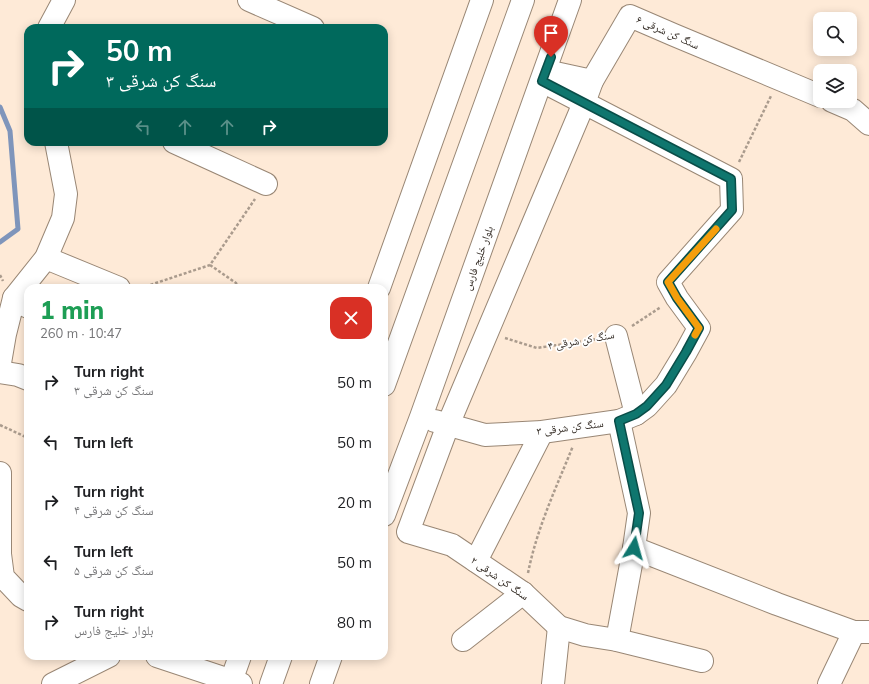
<!DOCTYPE html>
<meta charset="utf-8">
<style>
:root{--surface:#fff;--page:#f6f6f6;--text:#202124;--muted:#757577}
body{margin:0;font-family:Mulish,"Noto Naskh Arabic",sans-serif;background:var(--page);color:var(--text);height:100vh;display:flex;flex-direction:column;font-size:15px;white-space:nowrap}
*{box-sizing:border-box;margin:0}
p{font-size:13px;color:var(--muted)}
.icon{flex:none;width:22px;height:22px;fill:none;stroke:currentColor;stroke-width:2;stroke-linecap:round;stroke-linejoin:round}
.map{position:relative;flex:1;overflow:hidden}
.side{position:absolute;left:24px;top:284px;width:364px;height:376px;display:flex;flex-direction:column;background:var(--surface);border-radius:12px;box-shadow:0 2px 10px #0003}
.side>*{flex:none}
.hud{position:absolute;left:24px;top:24px;width:364px;height:122px;border-radius:12px;box-shadow:0 2px 10px #0003;background:#00695c;color:#fff;overflow:hidden}
.buttons{position:absolute;left:813px;top:12px;display:grid;gap:8px}
.buttons a{display:grid;place-items:center;width:44px;height:44px;border-radius:8px;background:var(--surface);box-shadow:0 2px 10px #0003;font-size:20px}
.pin{position:absolute;display:grid;place-items:center;width:34px;height:34px;color:#fff;margin:-41px -17px;border-radius:50% 50% 50% 0;rotate:-45deg;box-shadow:0 0 4px #0007}
.pin .icon{rotate:45deg}
.me{position:absolute;width:44px;margin:-22px;rotate:8deg;stroke-linejoin:round;filter:drop-shadow(0 0 3px #0008)}
.turn{display:flex;align-items:center;gap:14px;height:84px;padding:0 16px;font-size:18px}
.turn .icon{width:52px;height:52px;stroke-width:2.5}
.turn b{display:block;font-size:28px;line-height:34px}
.lanes{display:flex;align-items:center;height:38px;padding:0 16px;background:#0003;justify-content:center;gap:20px;direction:ltr}
.lanes .off{opacity:.35}
.round{display:grid;place-items:center;flex:none;width:42px;height:42px;border-radius:12px;background:var(--page)}
.overview{display:flex;align-items:center;justify-content:space-between;height:68px;padding:0 16px}
h1{font-size:24px;font-weight:800;line-height:30px;color:#1e9e55}
ul{padding:0;list-style:none}
li{display:flex;align-items:center;gap:12px;height:60px;padding:0 16px}
li div{flex:1}
li b{display:block;font-size:15px}
li em{font-style:normal}
.map>svg:first-child{display:block}
.lines{fill:none;stroke-linecap:round;stroke-linejoin:round}
.stream{stroke:#7f95bb;stroke-width:5}
.minor-casing{stroke:#998775;stroke-width:24}
.major-casing{stroke:#998775;stroke-width:24}
.path{stroke:#aa9b8d;stroke-width:2.5;stroke-dasharray:3 2;stroke-linecap:butt}
.minor{stroke:#fff;stroke-width:22}
.major{stroke:#fff;stroke-width:22}
.route-casing{stroke:#0a4d48;stroke-width:10}
.route{stroke:#0f766e;stroke-width:7}
.slow{stroke:#f59e0b;stroke-width:7}
.labels{text-anchor:middle;dominant-baseline:central;stroke-width:3.5;stroke-linejoin:round;paint-order:stroke}
.street-label{font-size:11px;fill:#2c241d;stroke:#fff}
</style>
<div class="map">
<svg width="869" height="684" viewBox="0 0 869 684">
<rect width="100%" height="100%" fill="#feead7"/>
<g class="lines">
<!-- stream -->
<polyline class="stream" points="0,107 10,131 18,229 0,242"/>
<!-- minor casing -->
<g class="minor-casing">
<g id="minor">
<polyline points="249,0 313,28"/>
<polyline points="49,28 64,0"/>
<polyline points="546,71 592,81 630,16 674,35 820,96"/>
<polyline points="592,81 584,103 448,425 408,532 452,545 523,593 559,627 585,635 617,640 702,661"/>
<polyline points="832,101 853,110 869,124"/>
<polyline points="174,142 266,184"/>
<polyline points="46,258 119,288"/>
<polyline points="379,288 482,0"/>
<polyline points="14,298 46,258 63,218 66,194 56,142"/>
<polyline points="616,336 636,414"/>
<polyline points="0,363 5,334 14,298 28,307"/>
<polyline points="0,372 18,375 28,379"/>
<polyline points="435,421 485,435 542,432 619,421 636,414 647,406 666,385 686,352 699,328 677,298 668,282 732,210 731,179 542,81"/>
<polyline points="0,473 0,554 3,577 21,596 28,600"/>
<polyline points="634,548 777,604 854,632 869,632"/>
<polyline points="476,561 542,432"/>
<polyline points="463,640 523,593"/>
<polyline points="617,640 634,548 639,513 619,421"/>
<polyline points="157,656 241,684"/>
<polyline points="53,684 109,656"/>
<polyline points="230,684 240,656"/>
<polyline points="553,684 559,627"/>
<polyline points="829,684 854,632"/>
</g>
</g>
<!-- major casing -->
<g class="major-casing">
<g id="major">
<polyline points="384,385 523,0"/>
<polyline points="384,515 421,417 570,0"/>
<polyline points="271,684 281,656"/>
<polyline points="321,684 331,656"/>
</g>
</g>
<!-- path -->
<g class="path">
<polyline points="739,162 771,96"/>
<polyline points="210,265 236,283 238,288"/>
<polyline points="0,275 3,281"/>
<polyline points="141,288 210,265 255,199"/>
<polyline points="632,326 661,307"/>
<polyline points="505,338 537,348 598,339"/>
<polyline points="0,425 28,438"/>
<path d="M528 573C537 528 556 488 573 446"/>
</g>
<!-- minor -->
<use href="#minor" class="minor"/>
<!-- major -->
<use href="#major" class="major"/>
</g>
<g class="lines">
<!-- route casing -->
<g class="route-casing">
<polyline id="route" points="551,57 542,81 731,179 732,210 668,282 677,298 699,328 686,352 666,385 647,406 636,414 619,421 639,513 634,548"/>
</g>
<!-- route -->
<use href="#route" class="route"/>
<!-- slow -->
<polyline class="slow" points="695,335 699,328 677,298 668,282 716,229"/>
</g>
<g class="labels">
<!-- street labels -->
<g class="street-label">
<text transform="translate(668 32) rotate(24)">سنگ کن شرقی ۶</text>
<text transform="translate(478 258) rotate(-70)">بلوار خلیج فارس</text>
<text transform="translate(581 340) rotate(-10)">سنگ کن شرقی ۴</text>
<text transform="translate(570 427) rotate(-7)">سنگ کن شرقی ۳</text>
<text transform="translate(500 578) rotate(35)">سنگ کن شرقی ۲</text>
</g>
</g>
</svg>
<div class="buttons">
<a><svg class="icon" aria-label="search" viewBox="0 0 24 24"><circle cx="10" cy="10" r="6"/><path d="M15 15l6 6"/></svg></a>
<a><svg class="icon" aria-label="layers" viewBox="0 0 24 24"><path d="M12 4l9 5-9 5-9-5zM3 14l9 5 9-5"/></svg></a>
</div>
<div class="pin" style="left:551px;top:57px;background:#d93025"><svg class="icon" aria-label="arrive" viewBox="0 0 24 24"><path d="M6 21V4h12l-3 4 3 4H6"/></svg></div>
<svg class="me" style="left:634px;top:548px" viewBox="-20 -20 40 40"><path d="M0-17L14 15 0 8-14 15z" fill="#0f766e" stroke="#fff" stroke-width="4"/></svg>
<div class="hud">
<div class="turn"><svg class="icon" aria-label="right" viewBox="0 0 24 24"><path d="M7 20v-9h11M14 6l5 5-5 5"/></svg><div><b>50 m</b>سنگ کن شرقی ۳</div></div>
<div class="lanes"><svg class="icon off" aria-label="left" viewBox="0 0 24 24"><path d="M17 20v-9H6M10 6l-5 5 5 5"/></svg><svg class="icon off" aria-label="ahead" viewBox="0 0 24 24"><path d="M12 20V5M6 11l6-6 6 6"/></svg><svg class="icon off" aria-label="ahead" viewBox="0 0 24 24"><path d="M12 20V5M6 11l6-6 6 6"/></svg><svg class="icon" aria-label="right" viewBox="0 0 24 24"><path d="M7 20v-9h11M14 6l5 5-5 5"/></svg></div>
</div>
<section class="side">
<div class="overview"><div><h1>1 min</h1><p>260 m · 10:47</p></div><a class="round" style="background:#d93025;color:#fff"><svg class="icon" aria-label="close" viewBox="0 0 24 24"><path d="M6 6l12 12M18 6L6 18"/></svg></a></div>
<ul>
<li><svg class="icon" aria-label="right" viewBox="0 0 24 24"><path d="M7 20v-9h11M14 6l5 5-5 5"/></svg><div><b>Turn right</b><p>سنگ کن شرقی ۳</p></div><em>50 m</em></li>
<li><svg class="icon" aria-label="left" viewBox="0 0 24 24"><path d="M17 20v-9H6M10 6l-5 5 5 5"/></svg><div><b>Turn left</b></div><em>50 m</em></li>
<li><svg class="icon" aria-label="right" viewBox="0 0 24 24"><path d="M7 20v-9h11M14 6l5 5-5 5"/></svg><div><b>Turn right</b><p>سنگ کن شرقی ۴</p></div><em>20 m</em></li>
<li><svg class="icon" aria-label="left" viewBox="0 0 24 24"><path d="M17 20v-9H6M10 6l-5 5 5 5"/></svg><div><b>Turn left</b><p>سنگ کن شرقی ۵</p></div><em>50 m</em></li>
<li><svg class="icon" aria-label="right" viewBox="0 0 24 24"><path d="M7 20v-9h11M14 6l5 5-5 5"/></svg><div><b>Turn right</b><p>بلوار خلیج فارس</p></div><em>80 m</em></li>
</ul>
</section>
</div>
